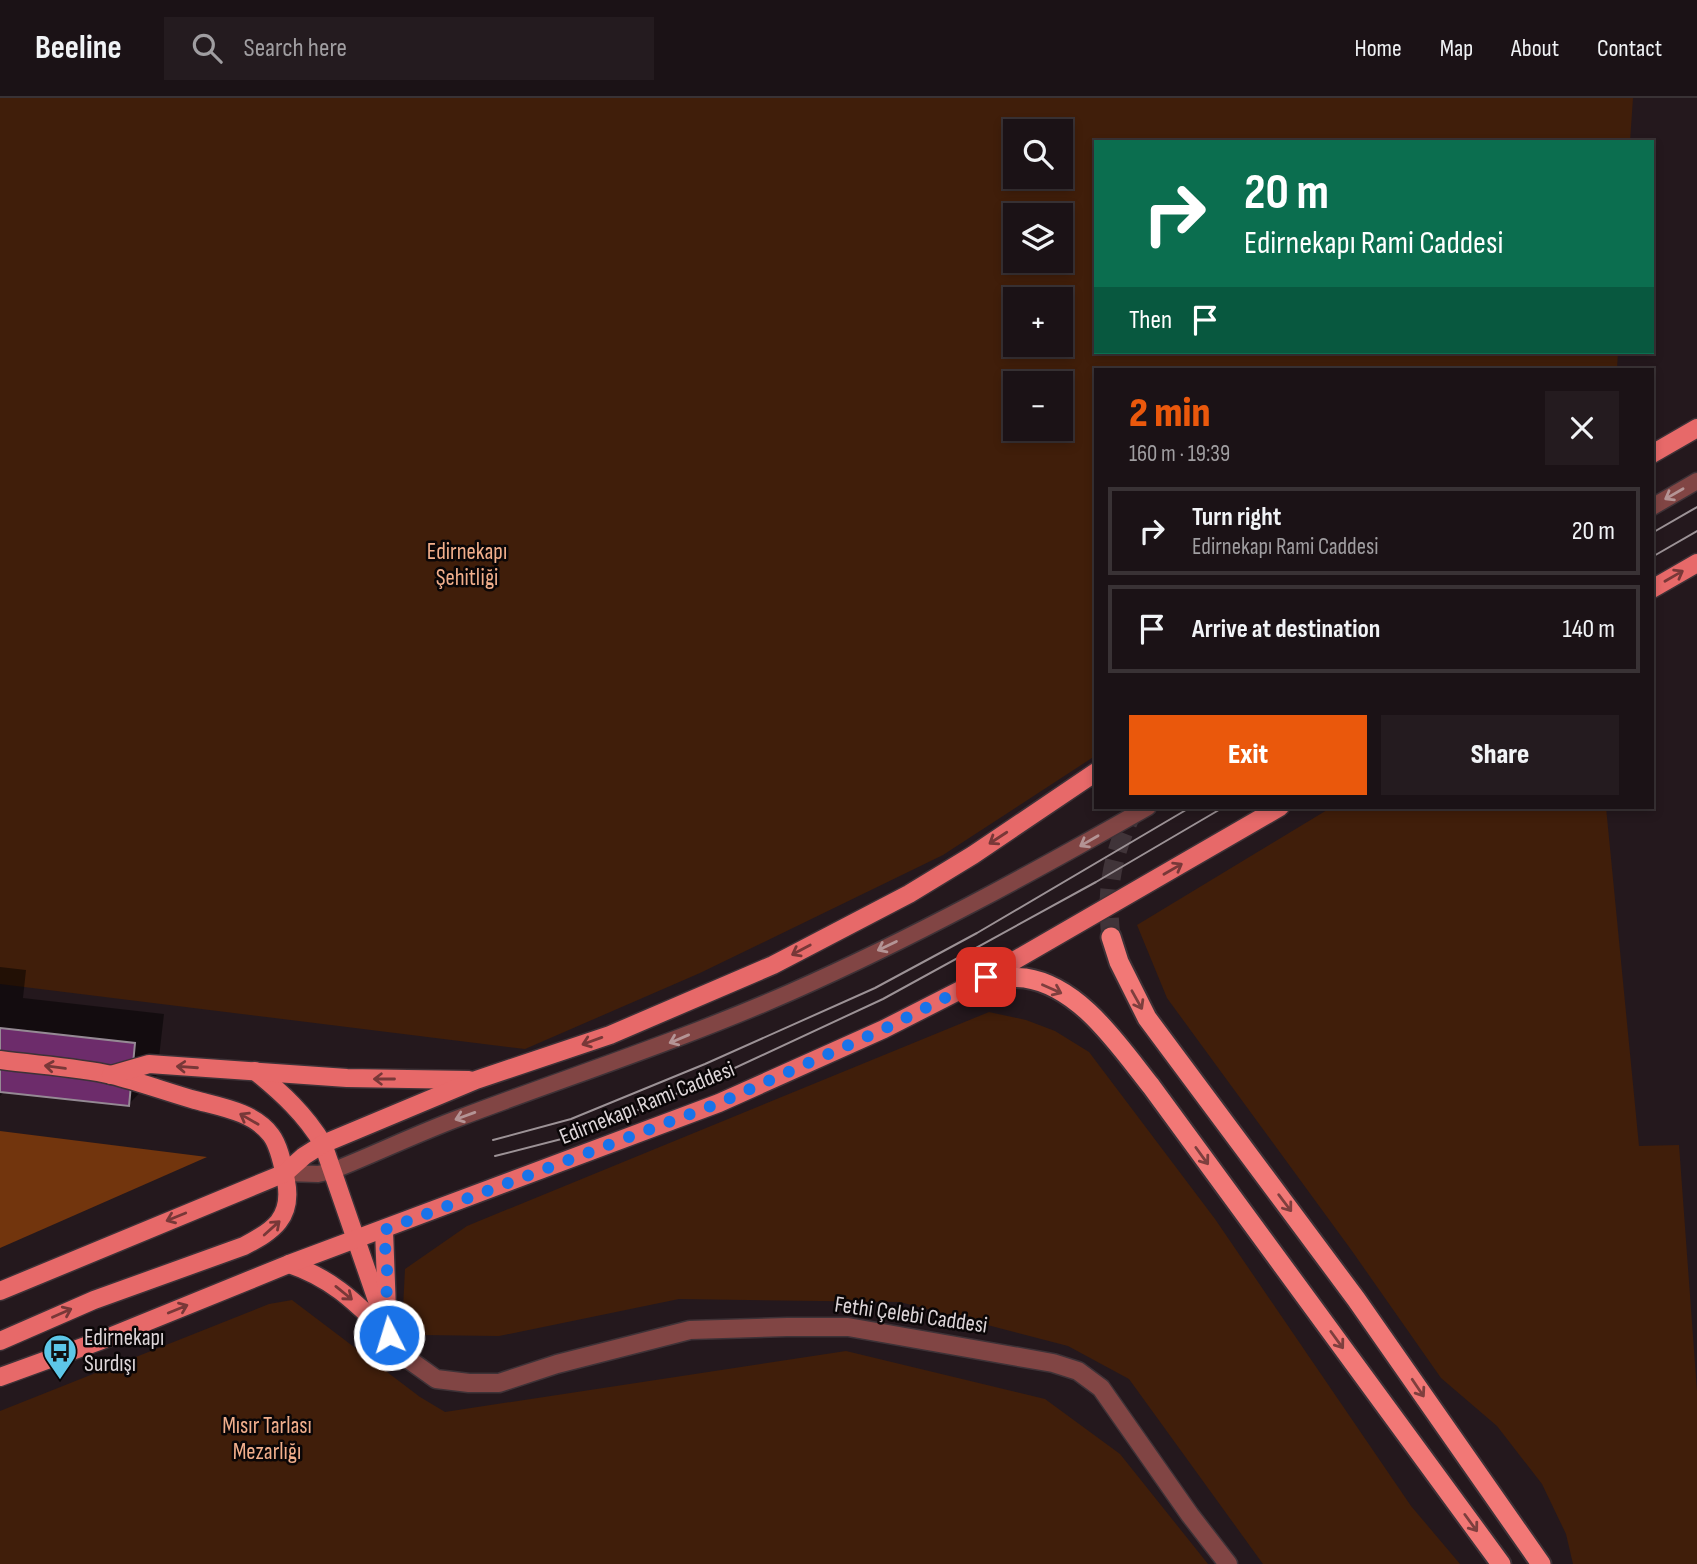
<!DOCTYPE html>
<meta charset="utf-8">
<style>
:root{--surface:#1b1216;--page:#241b1f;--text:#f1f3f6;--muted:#a09ea1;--line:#393235;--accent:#ea580c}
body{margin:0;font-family:"Sofia Sans Condensed",sans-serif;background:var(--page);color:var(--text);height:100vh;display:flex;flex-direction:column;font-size:26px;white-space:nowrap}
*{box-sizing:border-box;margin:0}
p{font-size:23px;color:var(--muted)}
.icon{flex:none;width:38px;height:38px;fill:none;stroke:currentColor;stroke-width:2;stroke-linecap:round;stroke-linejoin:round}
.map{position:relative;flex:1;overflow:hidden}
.side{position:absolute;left:1094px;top:270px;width:560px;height:441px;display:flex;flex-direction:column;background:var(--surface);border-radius:0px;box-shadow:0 4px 10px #0003,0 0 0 2px var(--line)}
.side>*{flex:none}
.banner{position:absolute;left:1094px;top:42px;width:560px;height:214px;border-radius:0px;box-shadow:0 4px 10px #0003,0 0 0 2px var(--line);background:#0b6e4f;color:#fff;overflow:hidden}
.controls{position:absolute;left:1003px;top:21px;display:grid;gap:14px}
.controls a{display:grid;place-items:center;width:70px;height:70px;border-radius:0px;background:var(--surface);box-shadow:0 4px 10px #0003,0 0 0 2px var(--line);font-size:35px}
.pin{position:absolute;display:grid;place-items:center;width:60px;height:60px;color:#fff;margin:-30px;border-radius:14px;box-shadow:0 4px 10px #0006}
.me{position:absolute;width:77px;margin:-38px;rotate:355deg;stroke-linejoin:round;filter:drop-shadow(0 0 5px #0008)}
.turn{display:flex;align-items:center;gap:24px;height:147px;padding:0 35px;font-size:32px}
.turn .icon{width:91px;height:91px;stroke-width:2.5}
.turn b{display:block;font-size:49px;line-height:60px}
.then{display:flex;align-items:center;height:66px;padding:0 35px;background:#0003;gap:14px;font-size:26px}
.round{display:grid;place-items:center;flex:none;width:74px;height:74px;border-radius:0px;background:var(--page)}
.headline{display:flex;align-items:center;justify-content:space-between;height:119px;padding:0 35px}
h1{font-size:42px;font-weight:800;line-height:52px;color:var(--accent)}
.action{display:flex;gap:14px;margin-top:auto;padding:14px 35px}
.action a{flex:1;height:80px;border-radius:0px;background:var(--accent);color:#fff;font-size:28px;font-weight:800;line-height:80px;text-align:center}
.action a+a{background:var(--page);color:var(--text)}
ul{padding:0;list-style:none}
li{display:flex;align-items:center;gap:21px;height:88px;margin:0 14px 10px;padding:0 21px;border:4px solid var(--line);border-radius:0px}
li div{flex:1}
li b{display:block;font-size:26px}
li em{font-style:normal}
header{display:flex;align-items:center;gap:42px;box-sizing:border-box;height:98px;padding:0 35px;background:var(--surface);border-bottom:2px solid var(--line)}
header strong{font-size:33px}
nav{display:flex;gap:38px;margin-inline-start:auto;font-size:24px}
.search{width:490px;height:63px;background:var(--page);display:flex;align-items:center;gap:18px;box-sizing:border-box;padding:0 24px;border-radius:0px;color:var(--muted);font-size:26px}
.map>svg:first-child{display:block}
.green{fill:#401e0a;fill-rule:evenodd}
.forest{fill:#72350d}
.shadow{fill:#0007}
.building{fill:#6d2c6b;stroke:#958a94;stroke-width:2}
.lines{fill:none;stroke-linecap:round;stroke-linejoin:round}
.trunk-tunnel{stroke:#403439;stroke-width:19;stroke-dasharray:19 10;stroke-linecap:butt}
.service-casing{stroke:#3e3237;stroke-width:19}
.tertiary-casing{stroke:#3e3237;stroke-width:21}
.primary-casing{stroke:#3e3237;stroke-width:21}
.trunk-casing{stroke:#3e3237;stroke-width:23}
.service{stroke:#814544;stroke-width:16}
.tertiary{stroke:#814544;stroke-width:18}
.primary{stroke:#e76969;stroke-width:18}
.trunk{stroke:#f27876;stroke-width:19}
.tram{stroke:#9c9296;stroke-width:2}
.oneway{stroke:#b49495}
.oneway2{stroke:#783838}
.oneway3{stroke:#7e3f3e}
.route{stroke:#1a73e8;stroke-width:12;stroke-dasharray:0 21.6}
.labels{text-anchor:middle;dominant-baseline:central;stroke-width:5;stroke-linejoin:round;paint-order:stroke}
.park-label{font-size:23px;fill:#f2af8c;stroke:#0a0607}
.street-label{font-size:23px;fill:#ddd5d8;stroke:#0a0607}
.poi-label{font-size:23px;fill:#ddd5d8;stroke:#0a0607;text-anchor:start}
</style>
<header>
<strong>Beeline</strong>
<div class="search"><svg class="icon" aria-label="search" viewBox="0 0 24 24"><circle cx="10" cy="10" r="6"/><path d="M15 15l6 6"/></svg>Search here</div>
<nav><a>Home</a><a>Map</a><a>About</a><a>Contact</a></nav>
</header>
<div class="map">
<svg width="1697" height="1466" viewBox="0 0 1697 1466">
<rect width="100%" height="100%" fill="#24181d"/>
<!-- green -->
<g class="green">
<path d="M0 0H1633L1630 44H1096V254H1618L1617 271H1096L1095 658 943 757 700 875 525 951 0 886ZM1015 33H1060V79H1015ZM1015 117H1060V163H1015ZM1015 201H1060V247H1015ZM1015 285H1060V331H1015Z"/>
<polygon points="1332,709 1606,709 1639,1048 1679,1047 1697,1293 1697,1466 1573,1466 1566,1436 1542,1386 1497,1328 1441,1280 1352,1153 1167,900 1137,827"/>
<polygon points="989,914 1026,922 1055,933 1089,954 1215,1121 1411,1408 1460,1466 1263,1466 1129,1281 1068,1248 900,1204 679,1201 499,1238 421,1237 403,1211 405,1171 467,1128"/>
<polygon points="292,1202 420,1299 445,1314 846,1253 1045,1301 1120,1356 1208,1466 0,1466 0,1313 269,1206"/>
</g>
<!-- forest -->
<polygon class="forest" points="0,1033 207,1059 0,1150"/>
<!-- shadow -->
<polygon class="shadow" points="0,869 26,872 23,900 164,916 157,977 128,1007 6,992 0,998"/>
<!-- building -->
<polygon class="building" points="0,930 135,945 129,1008 0,994"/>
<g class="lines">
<!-- trunk-tunnel -->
<path class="trunk-tunnel" d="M1111 839C1105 790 1113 753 1135 710"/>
<!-- service casing -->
<g class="service-casing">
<g id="service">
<polyline points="1652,409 1697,383"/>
<path d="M285 1075 318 1076 332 1073C375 1056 416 1036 459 1020 570 978 682 942 791 894 913 840 1032 775 1148 709"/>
</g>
</g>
<!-- tertiary casing -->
<g class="tertiary-casing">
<polyline id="tertiary" points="389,1237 408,1261 436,1281 469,1285 499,1285 557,1266 690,1232 787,1229 848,1229 1053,1265 1078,1273 1101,1290 1190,1417 1228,1466"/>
</g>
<!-- primary casing -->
<g class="primary-casing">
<g id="primary">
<polyline points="1652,356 1697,330"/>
<polyline points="1652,491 1697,465"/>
<path d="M0 962C37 967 76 969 112 977 140 984 167 994 195 1002 221 1009 254 1014 271 1037 280 1049 283 1069 286 1083 293 1120 273 1133 244 1148L94 1202 0 1243"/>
<path d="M255 973C282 995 305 1016 323 1046L389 1237"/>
<polyline points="111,977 149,966 347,980 469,982"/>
<polyline points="384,1132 387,1212"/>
<path d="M289 1166C331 1180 354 1203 385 1233"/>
<polyline points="0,1193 285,1075 304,1058 323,1046 476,982 610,937 773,867 909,796 973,757 1096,674"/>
<polyline points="0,1279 102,1242 289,1166 719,1005 884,931 986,879 1280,709"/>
</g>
</g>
<!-- trunk casing -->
<g class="trunk-casing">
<g id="trunk">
<polyline points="1111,839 1119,864 1147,920 1356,1201 1541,1466"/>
<path d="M986 879C999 879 1012 879 1025 880 1080 888 1119 948 1151 988L1501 1466"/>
</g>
</g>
<!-- service -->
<use href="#service" class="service"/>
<!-- tertiary -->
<use href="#tertiary" class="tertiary"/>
<!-- primary -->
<use href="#primary" class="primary"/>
<!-- trunk -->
<use href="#trunk" class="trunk"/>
<!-- tram -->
<g class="tram">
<polyline points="1652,435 1697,409"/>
<polyline points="1652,459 1697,433"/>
<polyline points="493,1042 571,1021 705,966 875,890 977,835 1191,709"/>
<polyline points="495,1058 581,1036 711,981 883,901 1096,784 1224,709"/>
</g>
</g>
<!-- one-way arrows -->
<defs><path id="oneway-shaft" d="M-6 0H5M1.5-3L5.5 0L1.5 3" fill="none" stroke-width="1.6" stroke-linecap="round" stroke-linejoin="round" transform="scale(1.75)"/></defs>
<g class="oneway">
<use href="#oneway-shaft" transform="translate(1674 396) rotate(150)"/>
<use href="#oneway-shaft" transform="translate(1089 743) rotate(150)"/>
<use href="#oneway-shaft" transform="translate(887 848) rotate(154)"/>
<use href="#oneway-shaft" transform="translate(679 941) rotate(157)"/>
<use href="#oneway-shaft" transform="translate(465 1018) rotate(160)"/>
</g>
<g class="oneway2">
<use href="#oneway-shaft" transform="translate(1674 478) rotate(-30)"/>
<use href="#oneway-shaft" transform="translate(998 740) rotate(147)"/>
<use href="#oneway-shaft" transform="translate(1173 771) rotate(-30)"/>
<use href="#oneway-shaft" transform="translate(801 852) rotate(152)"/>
<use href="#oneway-shaft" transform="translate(592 943) rotate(160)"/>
<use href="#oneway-shaft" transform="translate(55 969) rotate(-172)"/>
<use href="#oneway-shaft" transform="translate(187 969) rotate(-176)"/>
<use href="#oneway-shaft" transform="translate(384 981) rotate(180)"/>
<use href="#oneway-shaft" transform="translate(249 1021) rotate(-150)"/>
<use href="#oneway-shaft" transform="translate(176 1119) rotate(158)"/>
<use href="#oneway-shaft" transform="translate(272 1130) rotate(-42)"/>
<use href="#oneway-shaft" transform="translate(344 1195) rotate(39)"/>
<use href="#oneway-shaft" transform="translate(178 1211) rotate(-22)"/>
<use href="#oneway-shaft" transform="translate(62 1215) rotate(-24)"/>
</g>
<g class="oneway3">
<use href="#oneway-shaft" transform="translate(1052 891) rotate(24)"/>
<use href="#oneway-shaft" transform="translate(1137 902) rotate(61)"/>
<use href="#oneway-shaft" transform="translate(1202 1058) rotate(54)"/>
<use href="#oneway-shaft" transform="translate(1285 1105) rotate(53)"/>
<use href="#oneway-shaft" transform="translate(1337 1242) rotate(54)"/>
<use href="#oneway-shaft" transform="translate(1418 1290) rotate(56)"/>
<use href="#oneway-shaft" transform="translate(1471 1425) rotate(54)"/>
</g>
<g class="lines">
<!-- route -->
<path class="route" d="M389 1237C387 1215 386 1194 387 1173 387 1159 384 1146 384 1132L719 1005 884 931 986 879"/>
</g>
<!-- icons -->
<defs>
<g id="bus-pin" transform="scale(1.75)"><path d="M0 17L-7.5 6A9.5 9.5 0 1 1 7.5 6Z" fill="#5dc7e8" stroke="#0a0607"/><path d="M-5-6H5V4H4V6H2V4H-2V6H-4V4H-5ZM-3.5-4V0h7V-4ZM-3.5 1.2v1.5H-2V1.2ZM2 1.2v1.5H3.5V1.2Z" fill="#111"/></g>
</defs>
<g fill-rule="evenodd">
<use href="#bus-pin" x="60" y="1253"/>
</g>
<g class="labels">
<!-- park labels -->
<g class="park-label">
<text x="467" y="454">Edirnekapı<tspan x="467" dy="26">Şehitliği</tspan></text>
<text x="267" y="1328">Mısır Tarlası<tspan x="267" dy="26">Mezarlığı</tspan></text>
</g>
<!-- street labels -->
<g class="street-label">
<text transform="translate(647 1005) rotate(-22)">Edirnekapı Rami Caddesi</text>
<text transform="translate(911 1217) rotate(8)">Fethi Çelebi Caddesi</text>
</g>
<!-- poi labels -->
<g class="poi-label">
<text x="84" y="1240">Edirnekapı<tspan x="84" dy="26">Surdışı</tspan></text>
</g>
</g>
</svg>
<div class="controls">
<a><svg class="icon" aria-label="search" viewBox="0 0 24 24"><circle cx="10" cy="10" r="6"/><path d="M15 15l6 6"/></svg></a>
<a><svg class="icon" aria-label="layers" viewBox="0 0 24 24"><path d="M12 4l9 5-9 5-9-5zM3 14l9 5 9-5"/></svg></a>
<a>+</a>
<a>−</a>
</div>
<div class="pin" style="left:986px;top:879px;background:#d93025"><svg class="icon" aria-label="arrive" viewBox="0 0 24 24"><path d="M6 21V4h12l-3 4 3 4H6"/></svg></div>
<svg class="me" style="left:389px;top:1237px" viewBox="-20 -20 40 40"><circle r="17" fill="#1a73e8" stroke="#fff" stroke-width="3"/><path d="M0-11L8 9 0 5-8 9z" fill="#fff"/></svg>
<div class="banner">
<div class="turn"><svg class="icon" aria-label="right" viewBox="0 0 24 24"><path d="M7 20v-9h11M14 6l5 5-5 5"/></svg><div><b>20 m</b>Edirnekapı Rami Caddesi</div></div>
<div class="then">Then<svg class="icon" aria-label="arrive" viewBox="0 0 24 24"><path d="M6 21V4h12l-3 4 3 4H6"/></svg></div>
</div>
<section class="side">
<div class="headline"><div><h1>2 min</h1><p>160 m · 19:39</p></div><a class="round"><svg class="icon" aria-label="close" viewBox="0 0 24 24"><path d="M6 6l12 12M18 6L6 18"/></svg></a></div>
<ul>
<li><svg class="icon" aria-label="right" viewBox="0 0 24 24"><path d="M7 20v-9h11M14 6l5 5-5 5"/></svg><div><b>Turn right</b><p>Edirnekapı Rami Caddesi</p></div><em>20 m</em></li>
<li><svg class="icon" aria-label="arrive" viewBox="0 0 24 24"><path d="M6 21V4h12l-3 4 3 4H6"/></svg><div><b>Arrive at destination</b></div><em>140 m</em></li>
</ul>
<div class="action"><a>Exit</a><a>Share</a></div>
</section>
</div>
